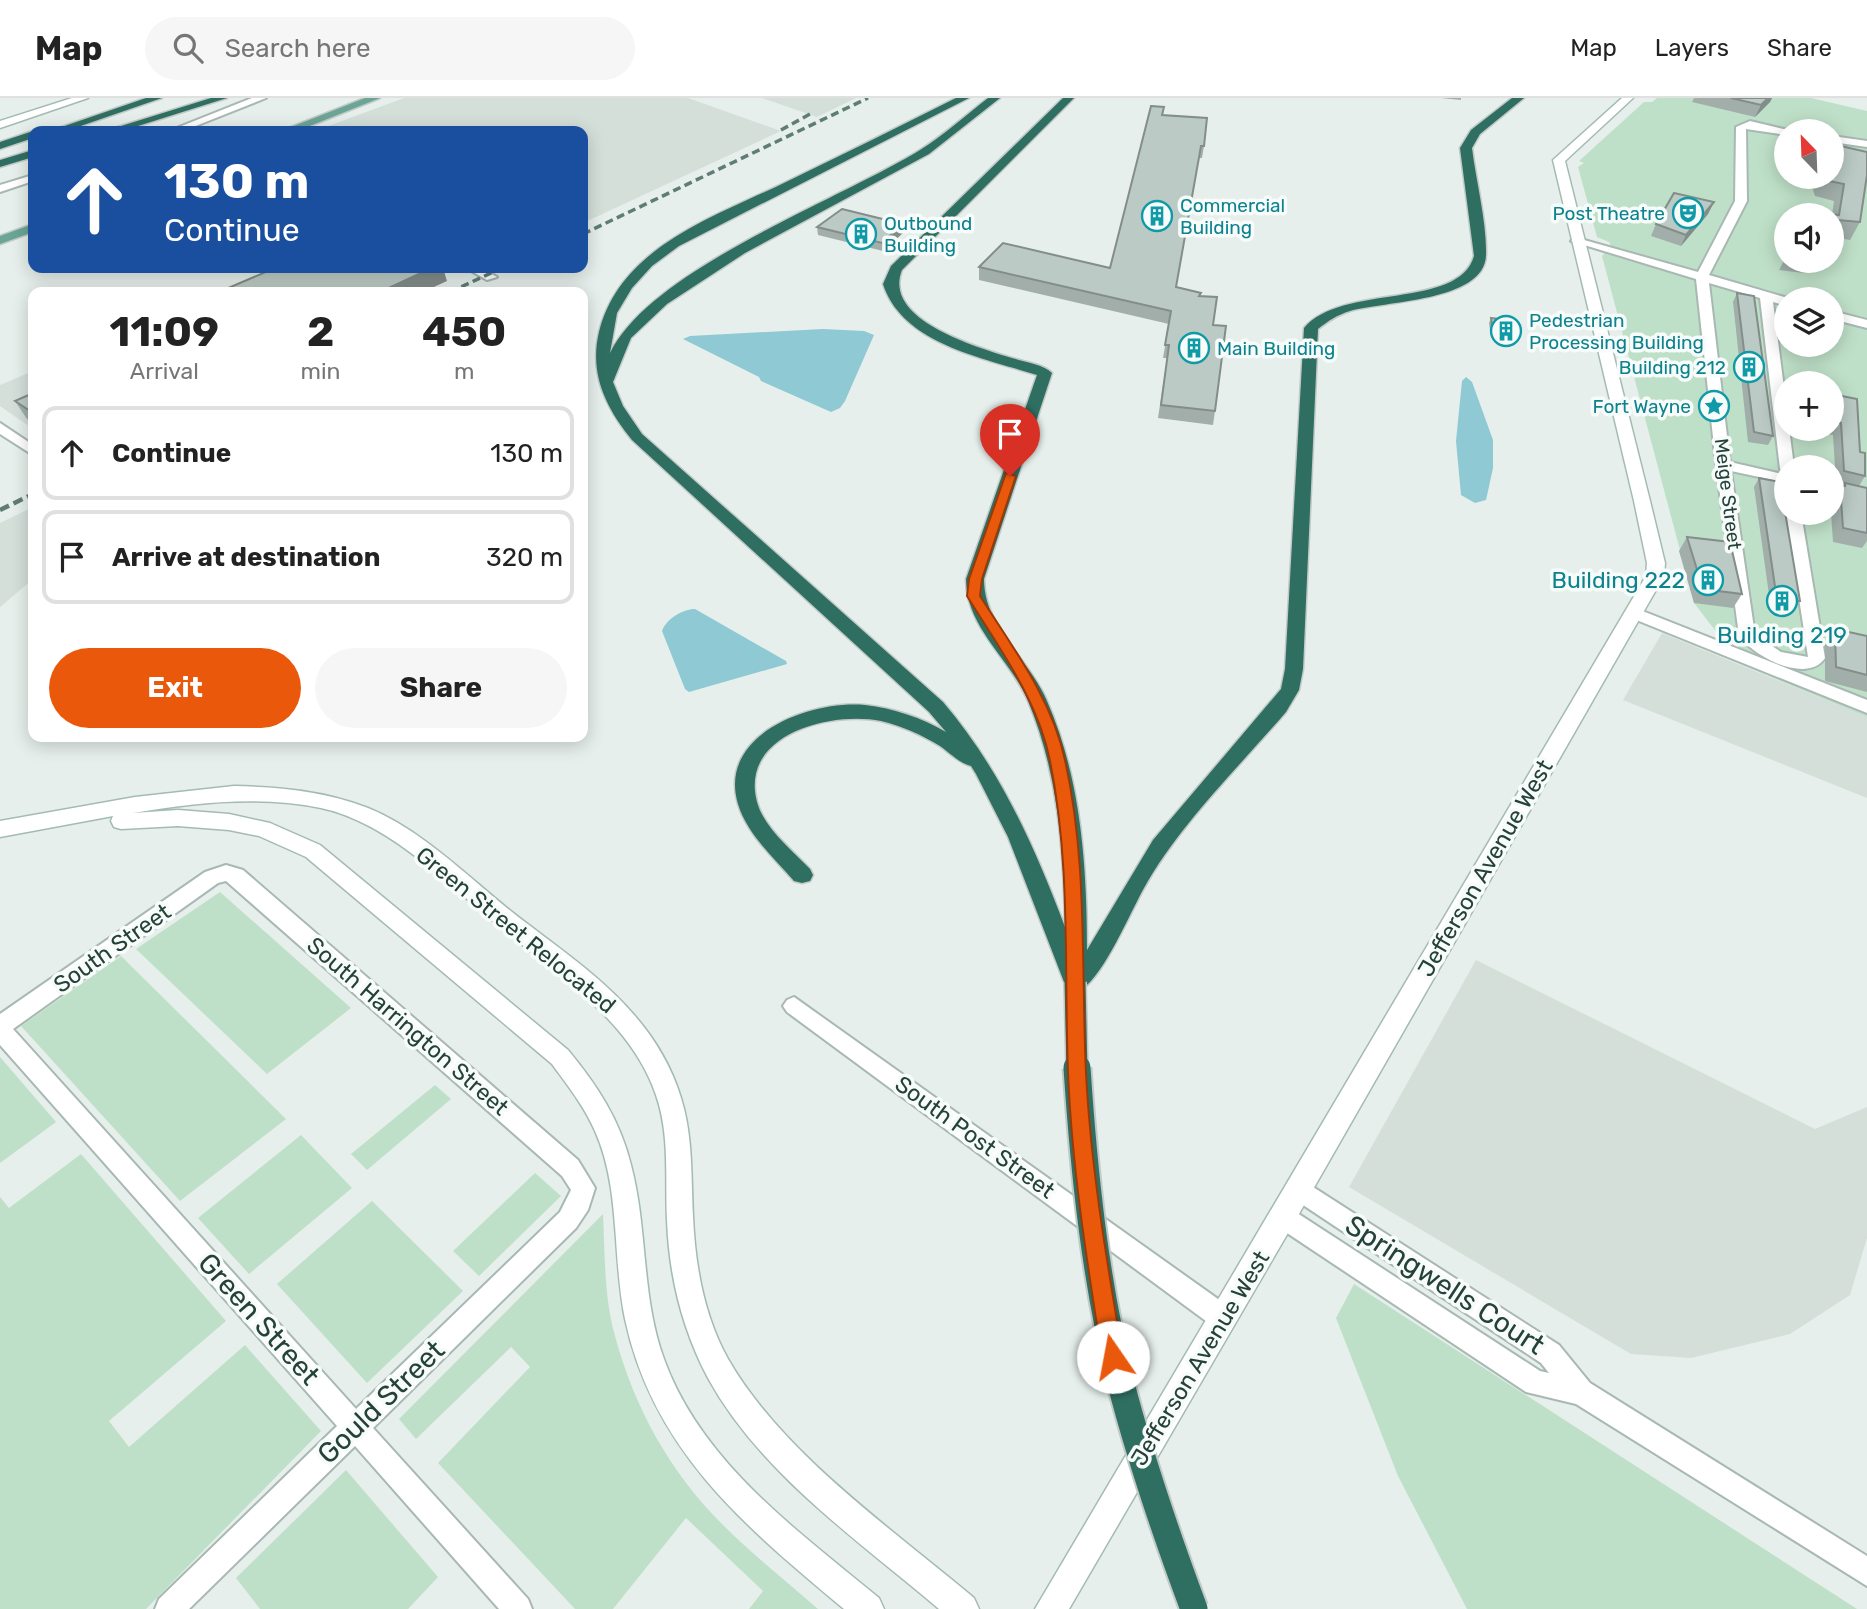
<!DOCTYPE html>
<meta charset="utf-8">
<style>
:root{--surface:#fff;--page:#f6f6f6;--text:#222;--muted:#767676;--line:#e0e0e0;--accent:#ea580c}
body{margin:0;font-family:Rubik,sans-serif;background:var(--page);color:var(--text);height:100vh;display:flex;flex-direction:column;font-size:26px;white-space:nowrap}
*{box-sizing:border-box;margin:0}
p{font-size:23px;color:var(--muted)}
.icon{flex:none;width:38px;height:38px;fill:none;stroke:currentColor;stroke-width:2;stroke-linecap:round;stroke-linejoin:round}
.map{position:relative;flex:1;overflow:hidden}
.panel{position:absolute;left:28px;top:189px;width:560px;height:455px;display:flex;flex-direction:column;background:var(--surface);border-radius:14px;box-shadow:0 4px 18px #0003}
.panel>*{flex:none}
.hud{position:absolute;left:28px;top:28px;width:560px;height:147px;border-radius:14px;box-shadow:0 4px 18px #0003;background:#1a4fa0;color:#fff;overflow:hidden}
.needle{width:46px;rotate:337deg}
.controls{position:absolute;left:1774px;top:21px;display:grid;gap:14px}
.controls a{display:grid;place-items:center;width:70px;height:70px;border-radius:50%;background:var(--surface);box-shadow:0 4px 18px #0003;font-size:35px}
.pin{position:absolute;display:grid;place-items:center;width:60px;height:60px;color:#fff;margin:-72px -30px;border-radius:50% 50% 50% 0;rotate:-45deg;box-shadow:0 0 7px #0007}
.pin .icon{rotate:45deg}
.me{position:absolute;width:77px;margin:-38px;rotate:348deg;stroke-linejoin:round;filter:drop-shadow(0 0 5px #0008)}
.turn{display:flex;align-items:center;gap:24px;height:147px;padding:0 21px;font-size:32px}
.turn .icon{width:91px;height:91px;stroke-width:2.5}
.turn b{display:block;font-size:49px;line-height:60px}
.eta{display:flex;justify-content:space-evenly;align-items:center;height:119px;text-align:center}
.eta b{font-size:42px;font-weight:700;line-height:49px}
.button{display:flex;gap:14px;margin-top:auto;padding:14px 21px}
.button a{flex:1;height:80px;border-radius:42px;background:var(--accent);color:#fff;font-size:28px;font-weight:700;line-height:80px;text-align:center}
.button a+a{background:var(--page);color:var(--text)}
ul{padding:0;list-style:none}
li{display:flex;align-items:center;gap:21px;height:94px;margin:0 14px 10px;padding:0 7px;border:4px solid var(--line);border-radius:14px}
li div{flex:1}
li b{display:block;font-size:26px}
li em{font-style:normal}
header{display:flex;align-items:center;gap:42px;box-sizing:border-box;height:98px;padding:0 35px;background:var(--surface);border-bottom:2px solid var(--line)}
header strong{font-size:33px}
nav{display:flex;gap:38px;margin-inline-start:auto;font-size:24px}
.search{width:490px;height:63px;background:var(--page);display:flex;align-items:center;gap:18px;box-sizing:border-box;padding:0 24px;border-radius:38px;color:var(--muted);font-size:26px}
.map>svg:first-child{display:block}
.built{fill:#d4dfda}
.green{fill:#bfe0c8;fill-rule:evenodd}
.water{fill:#8ec9d4}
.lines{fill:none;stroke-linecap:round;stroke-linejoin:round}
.street-casing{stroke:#a8b8b2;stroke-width:4}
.secondary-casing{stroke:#a4bbb3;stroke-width:3}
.primary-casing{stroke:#c2cac8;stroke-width:3}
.highway-casing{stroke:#c2cac8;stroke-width:3}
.street{fill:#fff;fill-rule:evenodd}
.secondary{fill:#fff;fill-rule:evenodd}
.primary{fill:#6aa596;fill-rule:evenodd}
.highway{fill:#2f6f62;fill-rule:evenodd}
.rail-far1{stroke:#5f7d75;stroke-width:3.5;stroke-dasharray:8 4.5;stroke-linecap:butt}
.rail{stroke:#5f7d75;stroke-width:4.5;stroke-dasharray:10 5;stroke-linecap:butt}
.highway-bridge-far1-casing{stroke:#c2cac8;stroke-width:24;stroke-linecap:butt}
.highway-bridge-casing{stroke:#c2cac8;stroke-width:31;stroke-linecap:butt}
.highway-bridge-far1{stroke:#2f6f62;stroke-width:21}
.highway-bridge{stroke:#2f6f62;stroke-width:27}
.wall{fill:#a1aea9}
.shaded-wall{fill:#838d89}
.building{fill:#bbcac4;stroke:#838d89;stroke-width:2}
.route{fill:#ea580c;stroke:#983908;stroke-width:2}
.labels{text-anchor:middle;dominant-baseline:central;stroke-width:7;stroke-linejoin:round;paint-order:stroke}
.far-culture-label{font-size:19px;fill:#0d838f;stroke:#f7fbf9;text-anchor:start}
.far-street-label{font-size:19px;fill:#24423a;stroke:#f7fbf9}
.culture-label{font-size:23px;fill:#0d838f;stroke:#f7fbf9;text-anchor:end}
.street-label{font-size:23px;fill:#24423a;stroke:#f7fbf9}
.near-street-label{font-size:28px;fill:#24423a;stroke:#f7fbf9}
</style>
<header>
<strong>Map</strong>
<div class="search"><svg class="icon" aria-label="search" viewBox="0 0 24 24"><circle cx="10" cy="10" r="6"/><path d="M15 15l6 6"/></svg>Search here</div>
<nav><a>Map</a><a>Layers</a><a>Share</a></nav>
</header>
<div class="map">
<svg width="1867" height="1511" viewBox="0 0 1867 1511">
<rect width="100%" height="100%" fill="#e6efeb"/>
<!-- built -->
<g class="built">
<polygon points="404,0 688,0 781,33 583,125 583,33 315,33"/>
<polygon points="762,0 856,0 817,19"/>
<polygon points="33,273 33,331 0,308 0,287"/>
<polygon points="33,409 33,481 0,509 0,425"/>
<polygon points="1662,535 1867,619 1867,700 1623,602"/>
<polygon points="1476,862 1815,1031 1867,1009 1867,1140 1850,1197 1790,1236 1691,1260 1631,1256 1349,1089"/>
</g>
<!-- green -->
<g class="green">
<path d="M1657 0H1811L1867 13V619L1711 554 1721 540 1694 505 1602 158 1611 148 1609 144 1597 139 1578 69 1584 65 1579 63 1644 4H1652ZM1787 33H1832V79H1787ZM1787 117H1832V163H1787ZM1787 201H1832V247H1787ZM1787 285H1832V331H1787ZM1787 369H1832V415H1787Z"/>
<polygon points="220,794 351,910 267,976 136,851"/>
<polygon points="121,858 286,1021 180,1103 21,928"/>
<polygon points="0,959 56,1024 0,1065"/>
<polygon points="435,987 451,1001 367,1072 351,1056"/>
<polygon points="301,1037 352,1090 249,1176 198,1120"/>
<polygon points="81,1056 226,1223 109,1323 129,1349 245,1247 321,1333 146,1511 0,1511 0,1099 9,1110"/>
<polygon points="535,1075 561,1098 479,1178 453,1153"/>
<polygon points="372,1103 463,1193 367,1285 277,1186"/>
<path d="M603 1116C605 1157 604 1199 615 1238 634 1309 670 1374 722 1426 752 1456 786 1483 818 1511H749L763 1493 686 1420 613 1511H575L438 1365 530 1269 511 1249 416 1341 399 1321Z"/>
<polygon points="1354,1186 1857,1511 1467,1511 1398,1378 1336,1220"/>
<polygon points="346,1372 438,1479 408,1511 260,1511 236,1480"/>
</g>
<!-- water -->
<g class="water">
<polygon points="823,231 864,233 874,237 845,303 840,310 831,314 761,283 759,279 683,241 690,238"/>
<polygon points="1466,279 1472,284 1493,342 1493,370 1486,402 1475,405 1461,397 1456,343 1462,283"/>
<path d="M695 511 786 563 787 566 689 594 685 591 662 533C666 521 683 511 695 511Z"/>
</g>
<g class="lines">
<!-- street casing -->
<g class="street-casing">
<g id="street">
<polygon points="252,0 266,0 183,33 169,33"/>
<path d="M1750 23 1792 33H1787V37L1746 31 1747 103 1709 177 1791 201H1787V208L1773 204 1794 369H1787V375L1780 371 1760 200 1709 185 1730 364 1787 377V385L1731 373 1755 537 1781 554 1808 559 1786 415H1801L1825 560C1807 587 1752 558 1739 537L1716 367 1696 181 1571 143 1577 140 1698 174 1735 103 1736 29Z"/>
<polygon points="1832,38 1867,43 1867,49 1832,44"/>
<polygon points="33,77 33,83 0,94 0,87"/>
<polygon points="466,170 481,170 497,179 487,182"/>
<polygon points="1832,213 1867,222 1867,230 1832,221"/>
<polygon points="0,325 33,347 33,357 0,336"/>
<polygon points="1832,387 1867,395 1867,403 1832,395"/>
<polygon points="1635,510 1867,602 1867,615 1629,519 1627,515"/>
<path d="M226 767 243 772 578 1062 595 1090 588 1112 576 1130 373 1330 528 1501 532 1511H499L355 1348 189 1511H155L159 1501 337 1328 0 947V916L205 774ZM226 783 562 1078 571 1092 560 1114 356 1311 13 931 218 785Z"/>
<polygon points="794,899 1232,1211 1236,1220 1232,1229 1223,1233 1214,1229 787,914 783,908 787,902"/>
<polygon points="1299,1080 1559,1247 1590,1285 1867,1458 1867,1488 1576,1306 1526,1294 1275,1127 1271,1119 1275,1111 1283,1108 1291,1111 1540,1273 1549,1275 1541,1265 1291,1099 1287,1091 1291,1083"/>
</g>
</g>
<!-- secondary casing -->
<g class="secondary-casing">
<g id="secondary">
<polygon points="72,0 88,0 0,30 0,23"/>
<polygon points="1622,0 1633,0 1565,63 1650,403 1665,465 1664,478 1292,1128 1069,1511 1035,1511 1646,478 1647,465 1634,403 1553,62"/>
<path d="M234 688C281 689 324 693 368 710 422 732 468 779 512 814 554 847 600 877 635 918 655 941 672 970 681 1000 693 1038 691 1078 693 1118 695 1167 704 1218 728 1261 782 1355 892 1431 974 1500L979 1511H939C858 1442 760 1375 708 1280 682 1231 669 1177 667 1122 665 1080 670 1037 656 997 648 973 634 951 618 932 585 893 542 864 504 832 450 789 391 725 321 710 259 697 194 705 133 715L178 712 229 716 270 725 320 747 568 952C597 987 620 1022 631 1067 648 1131 641 1199 664 1261 701 1364 798 1433 879 1500L884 1511H844C746 1429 653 1353 625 1221 612 1159 621 1091 595 1033 584 1008 568 988 552 966L306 759 259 738 229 732 178 728 121 731 114 729 111 723 113 718 0 739V723L135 699Z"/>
</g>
</g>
<!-- primary casing -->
<g class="primary-casing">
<g id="primary">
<polygon points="365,0 380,0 297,33 281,33"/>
<polygon points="33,126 33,134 0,146 0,138"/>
</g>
</g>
<!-- highway casing -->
<g class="highway-casing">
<g id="highway">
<polygon points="146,0 162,0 66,33 50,33"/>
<polygon points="211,0 227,0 122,33 105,33"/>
<path d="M956 0H969L679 148 652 168 632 190 617 215 610 255C651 171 839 102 920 52 944 37 966 17 988 0H1000L929 56 745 155 667 206 631 240 613 284 623 308 642 336 943 604C1000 671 1034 747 1065 829 1064 753 1058 674 1028 603 1010 560 966 530 966 481L1037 277C984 260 902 246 883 186L891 168 1063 0H1074L902 172C882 222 977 249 1012 260 1025 264 1043 266 1052 275L984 481C984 530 1029 561 1047 603 1081 680 1087 768 1087 852L1153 742 1281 591 1285 571 1304 230C1342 185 1459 212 1474 158L1460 50 1471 32 1512 0H1524L1480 36 1472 50C1476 83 1487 125 1486 157 1485 204 1383 203 1350 213 1337 217 1328 223 1318 231L1303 571 1299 592 1286 614C1239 669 1179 727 1144 790 1130 815 1104 877 1082 891 1077 894 1072 893 1067 891L1064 884 1008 739 976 676 971 668C959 665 950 655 940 648 922 637 902 628 881 623 831 613 739 636 757 704 764 730 792 752 810 771L813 777 810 783 802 785 794 783C774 760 747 736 738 706 717 636 811 602 865 607 893 610 922 620 946 634L929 614 632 342C606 310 589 276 599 234 620 148 717 118 788 83 844 56 900 28 956 0Z"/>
<polygon points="33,33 33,40 0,51 0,44"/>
<polygon points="33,52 33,59 0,69 0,62"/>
</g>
</g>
<!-- street -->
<use href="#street" class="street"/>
<!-- secondary -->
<use href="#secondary" class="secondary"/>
<!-- primary -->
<use href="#primary" class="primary"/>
<!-- highway -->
<use href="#highway" class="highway"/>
<!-- rail-far1 -->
<g class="rail-far1">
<polyline points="781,32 810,16"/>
<polyline points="583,136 868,0"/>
<polyline points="450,194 502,170"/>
</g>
<!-- rail -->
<polyline class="rail" points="0,412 33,396"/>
<!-- highway-bridge-far1 casing -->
<g class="highway-bridge-far1-casing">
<polyline id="highway-bridge-far1" points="1075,884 1077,972"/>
</g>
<!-- highway-bridge casing -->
<g class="highway-bridge-casing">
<path id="highway-bridge" d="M1077 970C1084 1075 1095 1180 1120 1282 1140 1360 1166 1436 1194 1511"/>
</g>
<!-- highway-bridge-far1 -->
<use href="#highway-bridge-far1" class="highway-bridge-far1"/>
<!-- highway-bridge -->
<use href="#highway-bridge" class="highway-bridge"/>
</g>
<!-- wall -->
<g class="wall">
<polygon points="1441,0 1461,0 1461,2"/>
<polygon points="1694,0 1772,0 1770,4 1755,19 1692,4"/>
<polygon points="1164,9 1163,17 1204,48 1202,60 1199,60 1176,189 1200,198 1213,227 1215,313 1213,327 1158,320 1167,260 1163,260 1169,226 979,182 979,169 1110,170"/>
<polygon points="1832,46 1860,124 1850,142 1832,139 1832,117 1834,103 1815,98 1809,79 1832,79"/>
<polygon points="1714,104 1708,116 1681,148 1651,138 1656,126"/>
<polygon points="903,126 904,134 883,153 818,137 817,129"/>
<polygon points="1787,157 1787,163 1812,163 1804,175 1779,172"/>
<polygon points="1737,195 1773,338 1768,347 1748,344 1733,204"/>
<polygon points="1491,220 1510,236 1508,240 1491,238 1489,225"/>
<polygon points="33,295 33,325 27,321 15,303"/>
<polygon points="1832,296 1860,354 1865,378 1859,388 1867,390 1867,443 1862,450 1833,444 1831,415 1832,398 1840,387 1844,387 1836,385 1833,337 1821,335 1821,331 1832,331"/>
<polygon points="1759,380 1800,503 1794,513 1771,511 1754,389"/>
<polygon points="1687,439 1742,496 1733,510 1694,505 1679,453"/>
<polygon points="1835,531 1867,538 1867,594 1825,583 1825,545"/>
</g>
<!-- shaded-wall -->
<g class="shaded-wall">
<polygon points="1768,0 1772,0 1770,4 1755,19 1761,7"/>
<polygon points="1714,104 1708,116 1681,148 1686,137"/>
<polygon points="903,126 904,134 883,153 882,145"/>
<polygon points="432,170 443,170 447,183 423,194 380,194"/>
</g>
<!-- building -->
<g class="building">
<polygon points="1731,0 1768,0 1761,7"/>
<polygon points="1151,8 1164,9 1162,17 1207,20 1204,48 1201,48 1176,189 1201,195 1199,198 1217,199 1213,227 1226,228 1215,313 1161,307 1169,247 1165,247 1171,213 979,169 1003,145 1110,170"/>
<polygon points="1832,46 1867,54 1867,77 1860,124 1838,122 1832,130 1832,117 1816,117 1818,114 1839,117 1844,86 1824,82 1823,79 1832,79"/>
<polygon points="1674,95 1714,104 1686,137 1656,126"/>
<polygon points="842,111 903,126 882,145 817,129"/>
<polygon points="275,170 432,170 380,194 219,194"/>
<polygon points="1737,195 1754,198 1773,338 1754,334"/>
<polygon points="1491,220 1507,222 1510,236 1493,234"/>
<polygon points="33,295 33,315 15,303"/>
<polygon points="1832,296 1857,301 1860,354 1865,355 1865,378 1844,373 1841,325 1832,323"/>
<polygon points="1759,380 1780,384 1800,503 1777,502"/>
<polygon points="1845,385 1867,390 1867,435 1843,430 1840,387 1845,388"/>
<polygon points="1687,439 1730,444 1742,496 1703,491"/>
<polygon points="1835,531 1867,538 1867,577 1836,569"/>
</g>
<!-- route -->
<path class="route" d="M1006 375 1016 378 982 481 980 498C1013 550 1052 601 1065 662 1088 765 1081 870 1086 975 1091 1071 1107 1164 1123 1259L1120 1266 1113 1269 1105 1266 1102 1259C1087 1164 1072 1071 1068 975 1064 870 1071 766 1050 663 1038 602 999 550 967 498L969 481Z"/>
<!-- icons -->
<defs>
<g id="theatre-ring" transform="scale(1.575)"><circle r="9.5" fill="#f7fbf9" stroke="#0f9aa8" stroke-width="1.5"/><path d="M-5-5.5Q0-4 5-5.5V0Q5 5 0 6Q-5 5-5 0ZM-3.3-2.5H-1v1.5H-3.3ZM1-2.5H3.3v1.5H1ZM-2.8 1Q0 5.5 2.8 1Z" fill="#0f9aa8"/></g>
<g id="building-ring" transform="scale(1.575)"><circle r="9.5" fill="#f7fbf9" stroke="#0f9aa8" stroke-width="1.5"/><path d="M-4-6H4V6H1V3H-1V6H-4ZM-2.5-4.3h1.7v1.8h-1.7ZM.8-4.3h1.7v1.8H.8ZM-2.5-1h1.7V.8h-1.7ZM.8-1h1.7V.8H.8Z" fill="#0f9aa8"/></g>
<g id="sight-ring" transform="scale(1.575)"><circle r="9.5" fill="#f7fbf9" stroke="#0f9aa8" stroke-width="1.5"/><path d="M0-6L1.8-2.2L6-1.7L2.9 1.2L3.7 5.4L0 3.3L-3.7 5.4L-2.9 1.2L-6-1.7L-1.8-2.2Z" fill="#0f9aa8"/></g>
</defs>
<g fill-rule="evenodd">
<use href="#theatre-ring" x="1688" y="115"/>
<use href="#building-ring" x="1157" y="118"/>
<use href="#building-ring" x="861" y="136"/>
<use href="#building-ring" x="1506" y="233"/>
<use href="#building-ring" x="1194" y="250"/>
<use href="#building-ring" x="1749" y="269"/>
<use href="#sight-ring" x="1714" y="308"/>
<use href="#building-ring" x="1708" y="482"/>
<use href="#building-ring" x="1782" y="503"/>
</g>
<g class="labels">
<!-- far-culture labels -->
<g class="far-culture-label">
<text x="1180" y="107">Commercial<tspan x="1180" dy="22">Building</tspan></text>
<text x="1665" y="115" text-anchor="end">Post Theatre</text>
<text x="884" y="125">Outbound<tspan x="884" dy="22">Building</tspan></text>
<text x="1529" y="222">Pedestrian<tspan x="1529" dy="22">Processing Building</tspan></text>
<text x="1217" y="250">Main Building</text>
<text x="1726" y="269" text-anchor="end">Building 212</text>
<text x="1691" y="308" text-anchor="end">Fort Wayne</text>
</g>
<!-- far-street labels -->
<g class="far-street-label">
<text transform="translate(1728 396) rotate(83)">Meige Street</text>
</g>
<!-- culture labels -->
<g class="culture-label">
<text x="1685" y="482">Building 222</text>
<text x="1782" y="537" text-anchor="middle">Building 219</text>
</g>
<!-- street labels -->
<g class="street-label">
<text transform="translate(1485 770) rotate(-60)">Jefferson Avenue West</text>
<text transform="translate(516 832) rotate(39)">Green Street Relocated</text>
<text transform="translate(112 850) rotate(-35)">South Street</text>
<text transform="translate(408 928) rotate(41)">South Harrington Street</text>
<text transform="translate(975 1039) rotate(36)">South Post Street</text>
<text transform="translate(1200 1260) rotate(-59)">Jefferson Avenue West</text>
</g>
<!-- near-street labels -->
<g class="near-street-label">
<text transform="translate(1445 1187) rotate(33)">Springwells Court</text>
<text transform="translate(259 1221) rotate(48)">Green Street</text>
<text transform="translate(381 1304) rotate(-44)">Gould Street</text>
</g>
</g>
</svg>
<div class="controls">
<a><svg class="needle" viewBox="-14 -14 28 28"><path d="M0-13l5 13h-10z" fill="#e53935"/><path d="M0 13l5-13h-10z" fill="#767676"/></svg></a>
<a><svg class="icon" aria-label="sound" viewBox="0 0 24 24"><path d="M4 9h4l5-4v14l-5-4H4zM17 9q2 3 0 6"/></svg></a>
<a><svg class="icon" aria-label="layers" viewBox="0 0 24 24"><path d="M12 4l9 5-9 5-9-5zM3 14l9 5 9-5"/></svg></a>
<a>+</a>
<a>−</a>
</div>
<div class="pin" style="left:1010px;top:378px;background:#d93025"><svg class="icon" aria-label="arrive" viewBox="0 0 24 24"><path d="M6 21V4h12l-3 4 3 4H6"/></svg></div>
<svg class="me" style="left:1113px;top:1259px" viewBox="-20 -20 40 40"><circle r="19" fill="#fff"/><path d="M0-13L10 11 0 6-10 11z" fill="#ea580c"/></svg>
<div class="hud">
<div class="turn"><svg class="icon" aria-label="ahead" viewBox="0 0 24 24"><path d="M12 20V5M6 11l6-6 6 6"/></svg><div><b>130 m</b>Continue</div></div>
</div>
<section class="panel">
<div class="eta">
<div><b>11:09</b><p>Arrival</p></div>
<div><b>2</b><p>min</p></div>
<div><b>450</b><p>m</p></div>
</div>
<ul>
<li><svg class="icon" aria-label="ahead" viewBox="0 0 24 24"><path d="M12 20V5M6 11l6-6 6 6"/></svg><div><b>Continue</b></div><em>130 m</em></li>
<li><svg class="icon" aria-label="arrive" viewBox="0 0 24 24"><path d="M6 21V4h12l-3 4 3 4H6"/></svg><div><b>Arrive at destination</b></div><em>320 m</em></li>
</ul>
<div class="button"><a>Exit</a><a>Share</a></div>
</section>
</div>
